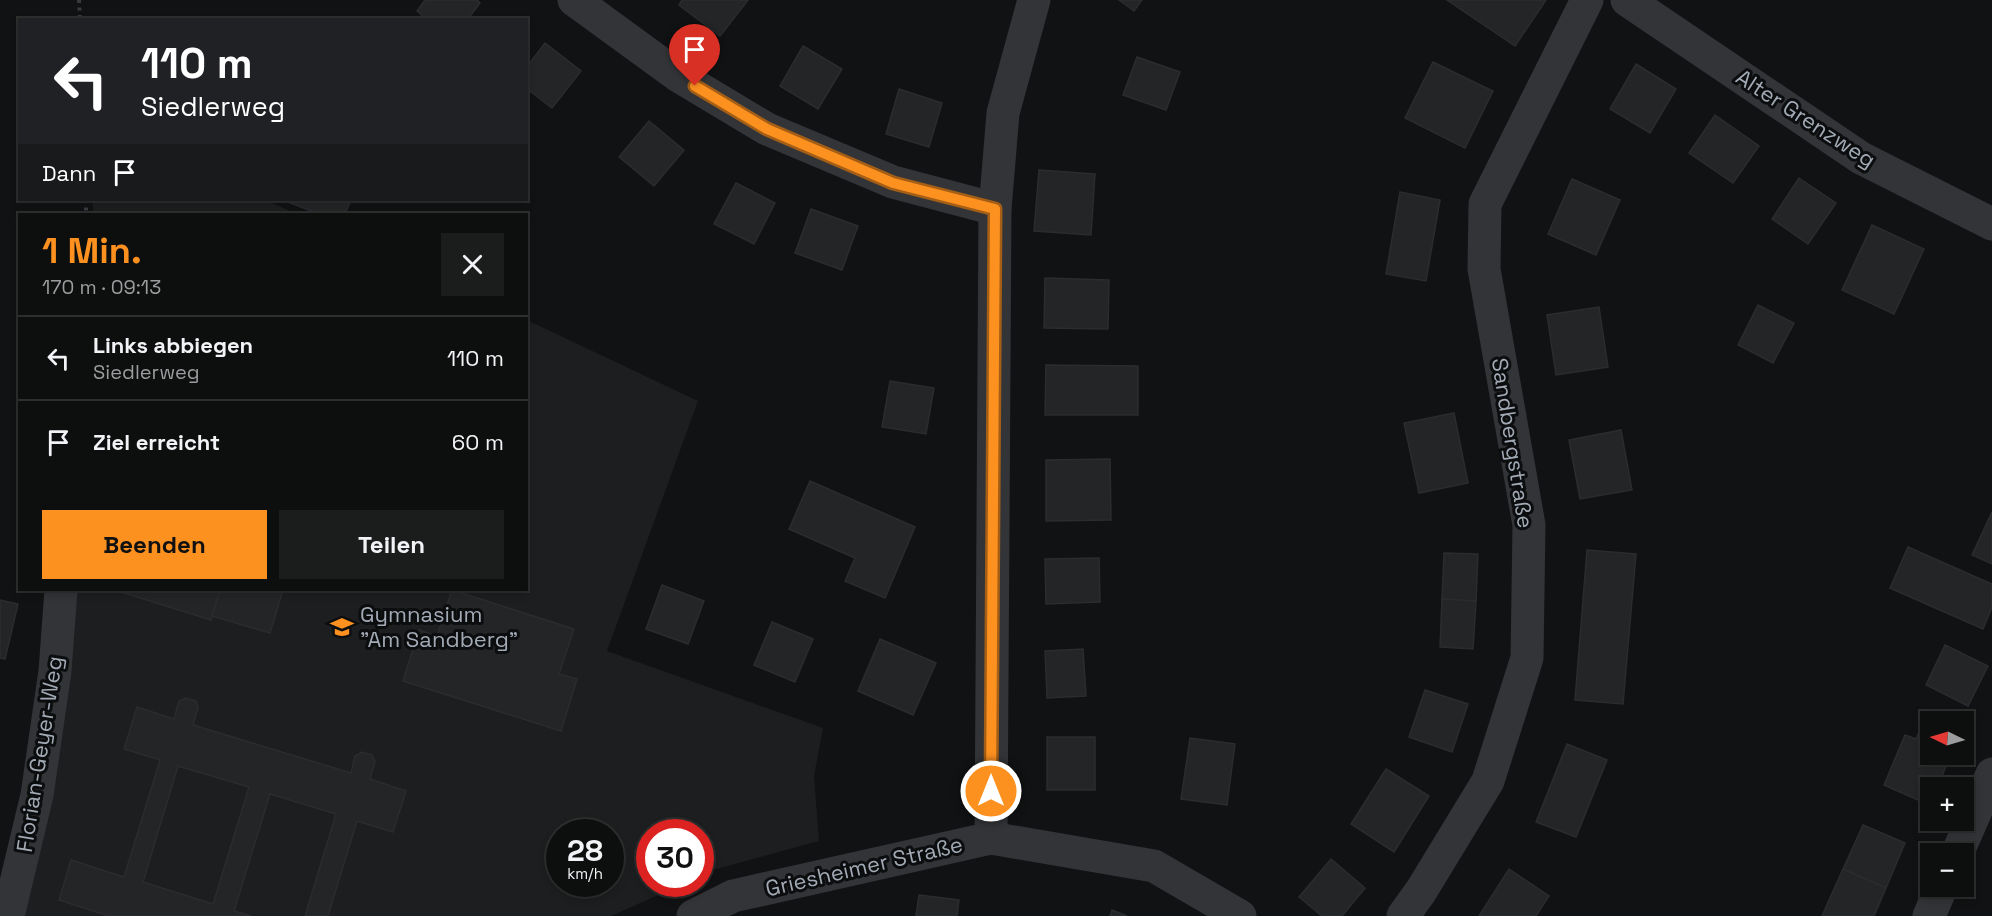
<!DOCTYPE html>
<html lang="de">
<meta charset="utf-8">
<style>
:root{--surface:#0d0e0e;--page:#1b1c1c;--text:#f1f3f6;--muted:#9a9c9e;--line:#2d2e2e;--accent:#fd9120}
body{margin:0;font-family:"Space Grotesk",sans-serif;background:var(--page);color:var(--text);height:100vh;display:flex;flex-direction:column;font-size:22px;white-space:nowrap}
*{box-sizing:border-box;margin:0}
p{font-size:20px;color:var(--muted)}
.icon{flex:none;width:33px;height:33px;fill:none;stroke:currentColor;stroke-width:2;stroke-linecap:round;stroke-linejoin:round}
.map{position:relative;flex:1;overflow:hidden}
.sheet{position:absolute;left:18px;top:213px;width:510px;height:378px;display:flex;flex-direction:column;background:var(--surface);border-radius:0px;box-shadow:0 3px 9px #0003,0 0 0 2px var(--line)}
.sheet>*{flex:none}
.guide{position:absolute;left:18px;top:18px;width:510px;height:183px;border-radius:0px;box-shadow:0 3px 9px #0003,0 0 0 2px var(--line);background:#202124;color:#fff;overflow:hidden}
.needle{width:39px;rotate:275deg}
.fabs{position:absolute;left:1920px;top:711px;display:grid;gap:12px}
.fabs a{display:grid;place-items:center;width:54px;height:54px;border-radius:0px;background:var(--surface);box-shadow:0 3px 9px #0003,0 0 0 2px var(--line);font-size:30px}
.speed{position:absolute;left:546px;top:819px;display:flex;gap:12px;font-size:30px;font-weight:700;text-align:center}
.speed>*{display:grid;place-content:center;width:78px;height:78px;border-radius:50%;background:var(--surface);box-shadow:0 3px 9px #0003,0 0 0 2px var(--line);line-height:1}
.speed small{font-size:15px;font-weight:400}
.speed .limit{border:9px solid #d22;background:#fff;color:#111}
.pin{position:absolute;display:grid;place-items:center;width:51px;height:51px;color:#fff;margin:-62px -26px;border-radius:50% 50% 50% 0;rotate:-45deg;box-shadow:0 0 6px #0007}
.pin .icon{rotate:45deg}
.me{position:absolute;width:66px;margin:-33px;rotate:0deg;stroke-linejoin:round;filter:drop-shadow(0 0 4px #0008)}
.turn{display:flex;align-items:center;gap:21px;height:126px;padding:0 24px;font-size:27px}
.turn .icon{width:78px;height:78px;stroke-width:2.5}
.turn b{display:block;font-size:42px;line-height:51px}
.then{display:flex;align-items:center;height:57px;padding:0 24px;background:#0003;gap:12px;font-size:22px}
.round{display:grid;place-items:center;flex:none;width:63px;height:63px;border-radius:0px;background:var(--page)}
.summary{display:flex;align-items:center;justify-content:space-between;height:102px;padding:0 24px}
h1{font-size:36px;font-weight:700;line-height:45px;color:var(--accent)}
.button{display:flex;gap:12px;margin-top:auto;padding:12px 24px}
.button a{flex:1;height:69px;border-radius:0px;background:var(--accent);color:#111;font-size:24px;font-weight:700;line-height:69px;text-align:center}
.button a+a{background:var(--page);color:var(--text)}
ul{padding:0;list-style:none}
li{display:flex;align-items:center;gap:18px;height:84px;padding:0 24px;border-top:2px solid var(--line)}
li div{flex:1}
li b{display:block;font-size:22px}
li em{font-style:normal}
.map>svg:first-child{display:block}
.built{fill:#1d1e20;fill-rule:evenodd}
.building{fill:#242527;stroke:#2b2c2f;stroke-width:1.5;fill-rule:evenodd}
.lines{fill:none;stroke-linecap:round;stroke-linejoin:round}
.path{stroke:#383b3f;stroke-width:4;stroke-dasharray:3 4.5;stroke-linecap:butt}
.street{stroke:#323438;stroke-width:33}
.route-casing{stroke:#a45e15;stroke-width:15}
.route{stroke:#fd9120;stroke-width:10}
.labels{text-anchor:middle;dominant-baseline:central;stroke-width:6;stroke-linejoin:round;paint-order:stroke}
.street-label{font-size:22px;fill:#a2aab5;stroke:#0c0d0e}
.poi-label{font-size:22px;fill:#a2aab5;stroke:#0c0d0e;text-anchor:start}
</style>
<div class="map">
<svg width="1992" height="916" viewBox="0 0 1992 916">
<rect width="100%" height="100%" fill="#111213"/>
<!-- built -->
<g class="built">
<polygon points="93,200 265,200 297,214 93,214"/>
<path d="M527 320 698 401 607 651 823 728 814 776 819 841 713 870 701 876 700 832H650V884H683L611 916H16L72 590H526ZM560 832H610V884H560Z"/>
</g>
<!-- building -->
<g class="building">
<polygon points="425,0 477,0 480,3 467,20 427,20 417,11"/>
<polygon points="682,0 748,0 720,36 679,5"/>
<polygon points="1119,0 1142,0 1134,11"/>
<polygon points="1447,0 1546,0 1515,46"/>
<polygon points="545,43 581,71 552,108 526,88 526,68"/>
<polygon points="803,46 842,69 818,109 780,86"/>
<polygon points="1137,57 1180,72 1166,110 1123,95"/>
<polygon points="1433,62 1493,91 1465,148 1405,118"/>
<polygon points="1636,64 1676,89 1650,133 1610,109"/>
<polygon points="899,89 942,103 929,147 886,134"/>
<polygon points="1715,115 1759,146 1733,183 1689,153"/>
<polygon points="649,121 684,150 654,186 619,157"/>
<polygon points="1039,170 1095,174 1091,235 1034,231"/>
<polygon points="1799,178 1836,203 1808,244 1772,219"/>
<polygon points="1572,179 1620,200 1596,255 1548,234"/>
<polygon points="736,183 775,203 754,244 714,224"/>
<polygon points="1400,192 1440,200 1426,281 1386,274"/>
<polygon points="283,200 351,200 345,214 319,214"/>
<polygon points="811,209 858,226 842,270 795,253"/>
<polygon points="1872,225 1924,249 1894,314 1842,290"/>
<polygon points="1045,278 1109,280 1108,329 1044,328"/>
<polygon points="1758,305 1794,323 1773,363 1738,345"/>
<polygon points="1599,307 1608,367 1556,375 1547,315"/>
<polygon points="1046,365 1138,366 1138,415 1045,415"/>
<polygon points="890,381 934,388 926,434 882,427"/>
<polygon points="1454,413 1468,483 1419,493 1404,423"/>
<polygon points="1621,430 1632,490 1580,499 1569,440"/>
<polygon points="1110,459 1111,520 1046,521 1046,460"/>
<polygon points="810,481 915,527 885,598 845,581 855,558 789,529"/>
<polygon points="1992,512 1992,564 1972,555"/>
<polygon points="1908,547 1992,584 1992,607 1983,629 1890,588"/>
<polygon points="1587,550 1636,554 1623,704 1575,700"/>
<polygon points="1444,553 1478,554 1476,601 1442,599"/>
<polygon points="1099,558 1100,602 1046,604 1045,559"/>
<polygon points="662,585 704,601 688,644 646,629"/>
<polygon points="115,590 220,590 211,620"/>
<polygon points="220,590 283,590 270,633 212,616"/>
<polygon points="452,590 574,629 559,674 577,679 561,731 403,681 419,630 437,636"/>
<polygon points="1442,599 1476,601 1473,649 1440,647"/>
<polygon points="0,600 18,604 5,659 0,658"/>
<polygon points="772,622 813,639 795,682 754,665"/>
<polygon points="880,639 936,663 913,715 858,691"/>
<polygon points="1945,645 1988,666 1968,706 1926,685"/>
<polygon points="1083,649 1086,696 1047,698 1045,651"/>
<polygon points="1425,690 1468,704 1452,752 1409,737"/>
<path d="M186 698 196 701 198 707 193 725 351 773 355 756 362 752 372 755 375 762 370 779 406 791 393 832 357 821 328 916H305L336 814 270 794 234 911 251 916H109L59 900 71 860 124 877 160 760 124 749 137 707 174 719 179 701ZM178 766 249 787 213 904 143 882Z"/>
<polygon points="1927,713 1948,722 1930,722 1930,754 1951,754 1937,788 1930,788 1930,795 1922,791 1918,800 1884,785 1905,735 1916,739"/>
<rect x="1047" y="737" width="48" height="53"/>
<polygon points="1190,738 1235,744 1227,805 1181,799"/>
<polygon points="1567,744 1607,760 1576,837 1536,822"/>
<polygon points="1386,769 1429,796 1394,852 1351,824"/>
<polygon points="1863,825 1905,843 1886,888 1843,869"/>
<polygon points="1331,859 1365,888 1342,916 1322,916 1299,897"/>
<polygon points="1509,869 1549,896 1536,916 1479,916"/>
<polygon points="1843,869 1886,888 1874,916 1822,916"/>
<polygon points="919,895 959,900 957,916 916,916"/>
<polygon points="1112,910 1127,916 1110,916"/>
</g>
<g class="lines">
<!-- path -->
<g class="path">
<polyline points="79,0 80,20"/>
<polyline points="86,200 86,214"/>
</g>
<!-- street -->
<g class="street">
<polyline points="574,0 677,75 767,129 893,182 995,209"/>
<polyline points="1627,0 1861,158 1992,224"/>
<polyline points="991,838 995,209 1003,113 1034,0"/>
<polyline points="1957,854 1992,774"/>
<polyline points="8,916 37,795 55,671 61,590"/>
<polyline points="693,916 733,896 991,838 1154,866 1240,916"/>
<polyline points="1403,916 1421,891 1488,781 1527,658 1529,525 1484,269 1485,204 1587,0"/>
<polyline points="1929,916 1942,886"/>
</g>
</g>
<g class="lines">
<!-- route casing -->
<g class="route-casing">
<polyline id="route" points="695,86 767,129 893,183 995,209 991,791"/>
</g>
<!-- route -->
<use href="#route" class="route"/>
</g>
<!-- icons -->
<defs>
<g id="school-bare" transform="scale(1.8)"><path d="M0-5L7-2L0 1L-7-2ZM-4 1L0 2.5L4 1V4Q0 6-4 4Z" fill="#fd9120" stroke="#0c0d0e" stroke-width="2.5" paint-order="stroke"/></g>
</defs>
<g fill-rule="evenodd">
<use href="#school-bare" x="342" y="627"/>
</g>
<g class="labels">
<!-- street labels -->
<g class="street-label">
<text transform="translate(1806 118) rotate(33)">Alter Grenzweg</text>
<text transform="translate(1513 443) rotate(81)">Sandbergstraße</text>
<text transform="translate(39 754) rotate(-81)">Florian-Geyer-Weg</text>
<text transform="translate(864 866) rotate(-13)">Griesheimer Straße</text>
</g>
<!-- poi labels -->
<g class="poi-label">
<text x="360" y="614">Gymnasium<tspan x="360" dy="25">"Am Sandberg"</tspan></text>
</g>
</g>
</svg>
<div class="fabs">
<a><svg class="needle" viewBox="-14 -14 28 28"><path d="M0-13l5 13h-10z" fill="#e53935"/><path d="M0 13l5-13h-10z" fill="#9a9c9e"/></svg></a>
<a>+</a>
<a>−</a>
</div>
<div class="speed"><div>28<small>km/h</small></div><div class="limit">30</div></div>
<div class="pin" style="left:695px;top:86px;background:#d93025"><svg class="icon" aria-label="arrive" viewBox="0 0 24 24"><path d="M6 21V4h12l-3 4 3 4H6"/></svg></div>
<svg class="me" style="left:991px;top:791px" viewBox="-20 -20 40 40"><circle r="17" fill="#fd9120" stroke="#fff" stroke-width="3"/><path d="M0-11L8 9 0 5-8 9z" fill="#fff"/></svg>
<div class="guide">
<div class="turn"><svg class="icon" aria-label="left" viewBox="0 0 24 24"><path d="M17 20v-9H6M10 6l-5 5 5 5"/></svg><div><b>110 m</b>Siedlerweg</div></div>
<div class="then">Dann<svg class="icon" aria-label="arrive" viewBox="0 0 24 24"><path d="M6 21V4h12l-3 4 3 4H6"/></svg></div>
</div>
<section class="sheet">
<div class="summary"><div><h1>1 Min.</h1><p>170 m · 09:13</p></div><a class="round"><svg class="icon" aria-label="close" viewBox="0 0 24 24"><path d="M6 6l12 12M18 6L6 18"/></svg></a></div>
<ul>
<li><svg class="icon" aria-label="left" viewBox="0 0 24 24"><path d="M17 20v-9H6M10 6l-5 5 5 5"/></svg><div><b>Links abbiegen</b><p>Siedlerweg</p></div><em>110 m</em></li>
<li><svg class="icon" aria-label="arrive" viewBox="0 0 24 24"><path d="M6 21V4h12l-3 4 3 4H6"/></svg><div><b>Ziel erreicht</b></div><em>60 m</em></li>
</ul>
<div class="button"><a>Beenden</a><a>Teilen</a></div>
</section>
</div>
